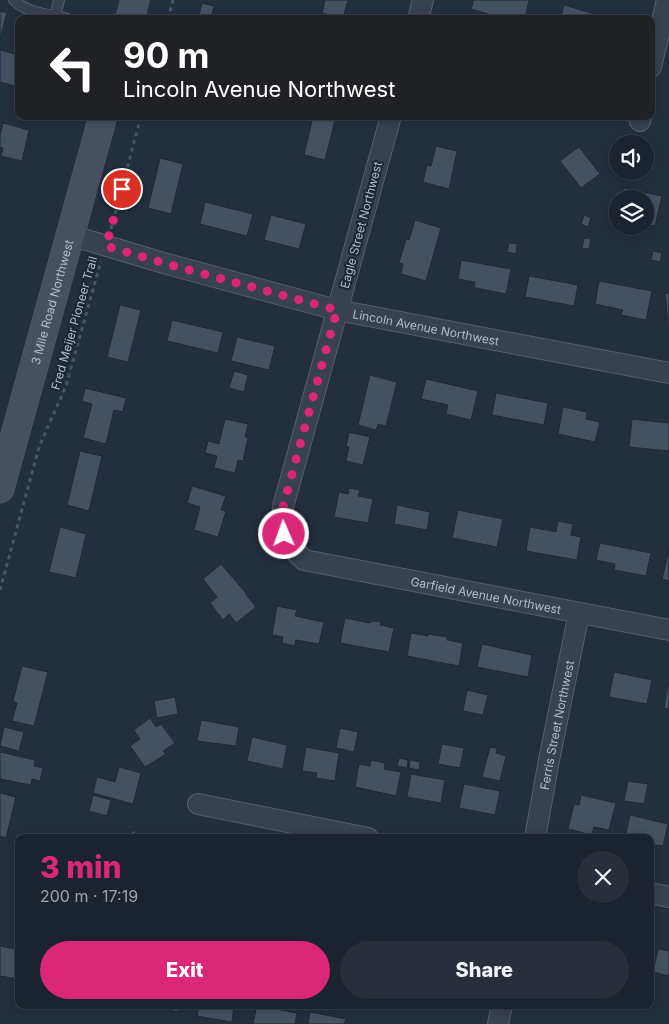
<!DOCTYPE html>
<meta charset="utf-8">
<style>
:root{--surface:#1b232e;--page:#282f3a;--text:#f1f3f6;--muted:#a0a4aa;--line:#39404a;--accent:#db2777}
body{margin:0;font-family:Inter,sans-serif;background:var(--page);color:var(--text);height:100vh;display:flex;flex-direction:column;font-size:19px;white-space:nowrap}
*{box-sizing:border-box;margin:0}
p{font-size:16px;color:var(--muted)}
.icon{flex:none;width:28px;height:28px;fill:none;stroke:currentColor;stroke-width:2;stroke-linecap:round;stroke-linejoin:round}
.map{position:relative;flex:1;overflow:hidden}
.panel{position:absolute;left:15px;top:834px;width:639px;height:175px;display:flex;flex-direction:column;background:var(--surface);border-radius:10px;box-shadow:0 2px 8px #0003,0 0 0 1px var(--line)}
.panel>*{flex:none}
.hud{position:absolute;left:15px;top:15px;width:640px;height:105px;border-radius:10px;box-shadow:0 2px 8px #0003,0 0 0 1px var(--line);background:#202124;color:#fff;overflow:hidden}
.controls{position:absolute;left:609px;top:135px;display:grid;gap:10px}
.controls a{display:grid;place-items:center;width:45px;height:45px;border-radius:50%;background:var(--surface);box-shadow:0 2px 8px #0003,0 0 0 1px var(--line);font-size:25px}
.pin{position:absolute;display:grid;place-items:center;width:42px;height:42px;color:#fff;margin:-21px;border:2px solid #fff;border-radius:50%;box-shadow:0 1px 5px #0007}
.me{position:absolute;width:55px;margin:-28px;rotate:358deg;stroke-linejoin:round;filter:drop-shadow(0 0 4px #0008)}
.turn{display:flex;align-items:center;gap:18px;height:105px;padding:0 25px;font-size:22px}
.turn .icon{width:65px;height:65px;stroke-width:2.5}
.turn b{display:block;font-size:35px;line-height:42px}
.round{display:grid;place-items:center;flex:none;width:52px;height:52px;border-radius:26px;background:var(--page)}
.summary{display:flex;align-items:center;justify-content:space-between;height:85px;padding:0 25px}
h1{font-size:30px;font-weight:800;line-height:38px;color:var(--accent)}
.action{display:flex;gap:10px;margin-top:auto;padding:10px 25px}
.action a{flex:1;height:58px;border-radius:30px;background:var(--accent);color:#fff;font-size:20px;font-weight:800;line-height:58px;text-align:center}
.action a+a{background:var(--page);color:var(--text)}
.map>svg:first-child{display:block}
.building{fill:#455162;stroke:#1f2835}
.lines{fill:none;stroke-linecap:round;stroke-linejoin:round}
.lane-casing{stroke:#565f6c;stroke-width:12}
.street-casing{stroke:#565f6c;stroke-width:22}
.secondary-casing{stroke:#565f6c;stroke-width:29}
.path{stroke:#44595c;stroke-width:3;stroke-dasharray:4 4;stroke-linecap:butt}
.lane{stroke:#38414e;stroke-width:10}
.street{stroke:#38414e;stroke-width:20}
.secondary{stroke:#465061;stroke-width:28}
.route{stroke:#db2777;stroke-width:9;stroke-dasharray:0 16.2}
.labels{text-anchor:middle;dominant-baseline:central;stroke-width:4;stroke-linejoin:round;paint-order:stroke}
.street-label{font-size:12px;fill:#b4bcc9;stroke:#1d2633}
</style>
<div class="map">
<svg width="669" height="1024" viewBox="0 0 669 1024">
<rect width="100%" height="100%" fill="#242f3e"/>
<!-- building -->
<g class="building">
<polygon points="325,0 348,0 343,18 322,13"/>
<polygon points="474,0 529,0 525,19 493,19 493,16 488,14 471,9"/>
<polygon points="202,3 214,6 211,19 198,19"/>
<polygon points="564,5 612,19 560,19"/>
<polygon points="0,11 7,13 0,39"/>
<polygon points="0,50 19,55 19,87 0,82"/>
<polygon points="313,116 336,116 325,160 304,155"/>
<polygon points="555,116 578,116 578,120 555,118"/>
<polygon points="3,123 29,130 22,161 1,156 3,148 0,147 0,136"/>
<polygon points="436,146 457,151 449,189 423,182 427,165 431,166"/>
<polygon points="579,147 600,174 581,188 560,161"/>
<polygon points="160,158 183,164 171,214 148,208"/>
<polygon points="624,188 662,196 655,226 646,224 648,215 645,215 645,199 622,199"/>
<polygon points="205,202 253,214 247,236 200,224"/>
<polygon points="271,215 306,224 299,249 264,240"/>
<polygon points="584,215 591,218 588,227 581,224"/>
<polygon points="415,220 441,228 426,281 401,274 403,264 399,263 406,239 409,240"/>
<polygon points="584,238 591,239 589,249 582,248"/>
<polygon points="509,243 517,244 516,254 507,252"/>
<polygon points="653,251 662,253 660,262 651,260"/>
<polygon points="461,260 511,269 506,294 476,288 474,287 475,282 458,279"/>
<polygon points="529,276 578,285 574,306 525,297"/>
<polygon points="599,281 652,291 646,320 621,315 623,310 595,304"/>
<polygon points="665,293 669,293 669,325 668,325"/>
<polygon points="120,305 141,310 128,362 107,357"/>
<polygon points="172,320 223,332 218,353 167,341"/>
<polygon points="237,337 275,346 269,370 231,361"/>
<polygon points="234,371 248,375 244,392 229,388"/>
<polygon points="370,375 397,382 386,426 378,424 376,430 358,425"/>
<polygon points="426,379 478,391 471,420 446,414 448,405 421,399"/>
<polygon points="85,388 126,398 123,412 114,410 106,444 83,438 92,404 82,401"/>
<polygon points="496,393 548,403 544,425 492,415"/>
<polygon points="563,407 587,412 586,419 600,422 595,442 558,434"/>
<polygon points="225,419 248,424 245,437 248,438 243,461 238,460 235,473 214,468 217,456 205,453 208,441 219,444"/>
<polygon points="632,419 669,423 669,451 629,447"/>
<polygon points="349,432 370,437 363,465 346,461 349,447 346,447"/>
<polygon points="80,451 102,456 89,511 67,505"/>
<polygon points="192,486 226,496 221,510 226,511 218,537 194,530 200,507 187,503"/>
<polygon points="349,488 360,490 358,496 373,499 368,523 334,517 339,492 348,494"/>
<polygon points="397,505 430,512 427,530 394,524"/>
<polygon points="458,510 503,519 497,547 452,538"/>
<polygon points="558,521 573,524 571,535 581,537 577,560 526,551 530,527 556,532"/>
<polygon points="60,527 86,534 76,578 49,572"/>
<polygon points="600,543 651,553 646,576 614,570 615,564 596,560"/>
<polygon points="669,550 669,581 662,579"/>
<polygon points="221,564 246,593 245,593 256,607 236,623 229,614 223,620 210,603 217,597 203,579"/>
<polygon points="277,606 297,610 295,616 324,622 319,644 296,640 295,646 282,643 283,637 272,635"/>
<polygon points="345,618 370,623 371,621 381,622 380,625 394,628 389,652 340,643"/>
<polygon points="411,633 428,636 428,634 447,637 447,640 463,643 459,666 407,656"/>
<polygon points="482,644 532,655 528,677 477,667"/>
<polygon points="22,666 48,672 34,726 12,721 17,703 13,701"/>
<polygon points="614,672 652,680 647,704 609,697"/>
<polygon points="668,684 669,685 669,709 664,708"/>
<polygon points="467,690 488,695 483,715 463,711"/>
<polygon points="175,697 178,714 157,718 154,701"/>
<polygon points="150,718 156,727 161,724 175,743 163,751 166,754 145,767 130,746 140,739 134,730"/>
<polygon points="201,720 239,727 236,746 197,741"/>
<polygon points="4,727 24,732 19,751 0,746"/>
<polygon points="340,728 358,732 354,752 336,748"/>
<polygon points="252,737 287,745 283,769 247,761"/>
<polygon points="442,744 464,748 460,768 438,764"/>
<polygon points="306,747 339,753 335,781 316,778 317,773 302,771"/>
<polygon points="490,747 497,748 496,753 506,756 500,781 482,777"/>
<polygon points="0,752 35,760 34,766 43,768 40,781 32,779 31,785 0,779"/>
<polygon points="399,758 408,760 407,768 397,766"/>
<polygon points="371,760 385,763 384,769 401,772 396,796 355,787 359,764 370,766"/>
<polygon points="410,760 420,762 419,770 409,768"/>
<polygon points="119,767 141,773 133,804 93,793 97,777 115,782"/>
<polygon points="411,774 445,780 441,803 407,797"/>
<polygon points="628,781 648,784 644,804 624,801"/>
<polygon points="464,784 500,791 495,815 459,808"/>
<polygon points="0,793 16,797 6,838 0,836"/>
<polygon points="93,795 111,800 107,816 89,811"/>
<polygon points="581,795 616,803 609,830 594,827 592,835 568,829 574,804 579,805"/>
<polygon points="630,815 668,824 663,846 650,844 650,838 625,838"/>
<polygon points="134,830 140,838 125,838"/>
<polygon points="0,946 19,950 19,979 0,976"/>
<polygon points="658,949 669,951 669,976 653,972"/>
<polygon points="149,1005 179,1005 178,1012"/>
<polygon points="199,1005 234,1005 232,1022 197,1016"/>
<polygon points="257,1005 276,1005 275,1009 297,1013 295,1024 253,1024"/>
<polygon points="310,1012 346,1019 344,1024 308,1024"/>
</g>
<g class="lines">
<!-- lane casing -->
<g class="lane-casing">
<g id="lane">
<path d="M14 0C26 13 51 15 68 19"/>
<polyline points="55,16 59,0"/>
</g>
</g>
<!-- street casing -->
<g class="street-casing">
<g id="street">
<polyline points="418,19 423,0"/>
<polyline points="651,67 667,0"/>
<path id="s1" d="M391 116 283 507C281 533 285 543 304 560L669 630"/>
<polyline points="640,121 641,116"/>
<path id="s2" d="M70 235 167 264 337 310 669 373"/>
<polyline points="198,804 368,838"/>
<path id="s3" d="M535 838 549 760 579 613"/>
<polyline points="650,893 669,897"/>
<polyline points="498,1024 502,1005"/>
</g>
</g>
<!-- secondary casing -->
<g class="secondary-casing">
<g id="secondary">
<polyline points="130,19 135,0"/>
<path id="s4" d="M0 489 103 116"/>
</g>
</g>
<!-- path -->
<g class="path">
<polyline points="168,19 173,0"/>
<polyline points="111,229 141,116"/>
<polyline points="0,590 39,447 66,386 101,261"/>
</g>
<!-- lane -->
<use href="#lane" class="lane"/>
<!-- street -->
<use href="#street" class="street"/>
<!-- secondary -->
<use href="#secondary" class="secondary"/>
</g>
<g class="lines">
<!-- route -->
<polyline class="route" points="122,189 106,246 167,264 337,310 283,507 281,524 284,534"/>
</g>
<g class="labels">
<!-- street labels -->
<g class="street-label">
<text transform="translate(361 225) rotate(-75)">Eagle Street Northwest</text>
<text stroke="none"><textPath href="#s4" startOffset="194">3 Mile Road Northwest</textPath></text>
<text transform="translate(74 323) rotate(-74)">Fred Meijer Pioneer Trail</text>
<text stroke="none"><textPath href="#s2" startOffset="368">Lincoln Avenue Northwest</textPath></text>
<text stroke="none"><textPath href="#s1" startOffset="651">Garfield Avenue Northwest</textPath></text>
<text stroke="none"><textPath href="#s3" startOffset="115">Ferris Street Northwest</textPath></text>
</g>
</g>
</svg>
<div class="controls">
<a><svg class="icon" aria-label="sound" viewBox="0 0 24 24"><path d="M4 9h4l5-4v14l-5-4H4zM17 9q2 3 0 6"/></svg></a>
<a><svg class="icon" aria-label="layers" viewBox="0 0 24 24"><path d="M12 4l9 5-9 5-9-5zM3 14l9 5 9-5"/></svg></a>
</div>
<div class="pin" style="left:122px;top:189px;background:#d93025"><svg class="icon" aria-label="arrive" viewBox="0 0 24 24"><path d="M6 21V4h12l-3 4 3 4H6"/></svg></div>
<svg class="me" style="left:284px;top:534px" viewBox="-20 -20 40 40"><circle r="17" fill="#db2777" stroke="#fff" stroke-width="3"/><path d="M0-11L8 9 0 5-8 9z" fill="#fff"/></svg>
<div class="hud">
<div class="turn"><svg class="icon" aria-label="left" viewBox="0 0 24 24"><path d="M17 20v-9H6M10 6l-5 5 5 5"/></svg><div><b>90 m</b>Lincoln Avenue Northwest</div></div>
</div>
<section class="panel">
<div class="summary"><div><h1>3 min</h1><p>200 m · 17:19</p></div><a class="round"><svg class="icon" aria-label="close" viewBox="0 0 24 24"><path d="M6 6l12 12M18 6L6 18"/></svg></a></div>
<div class="action"><a>Exit</a><a>Share</a></div>
</section>
</div>
